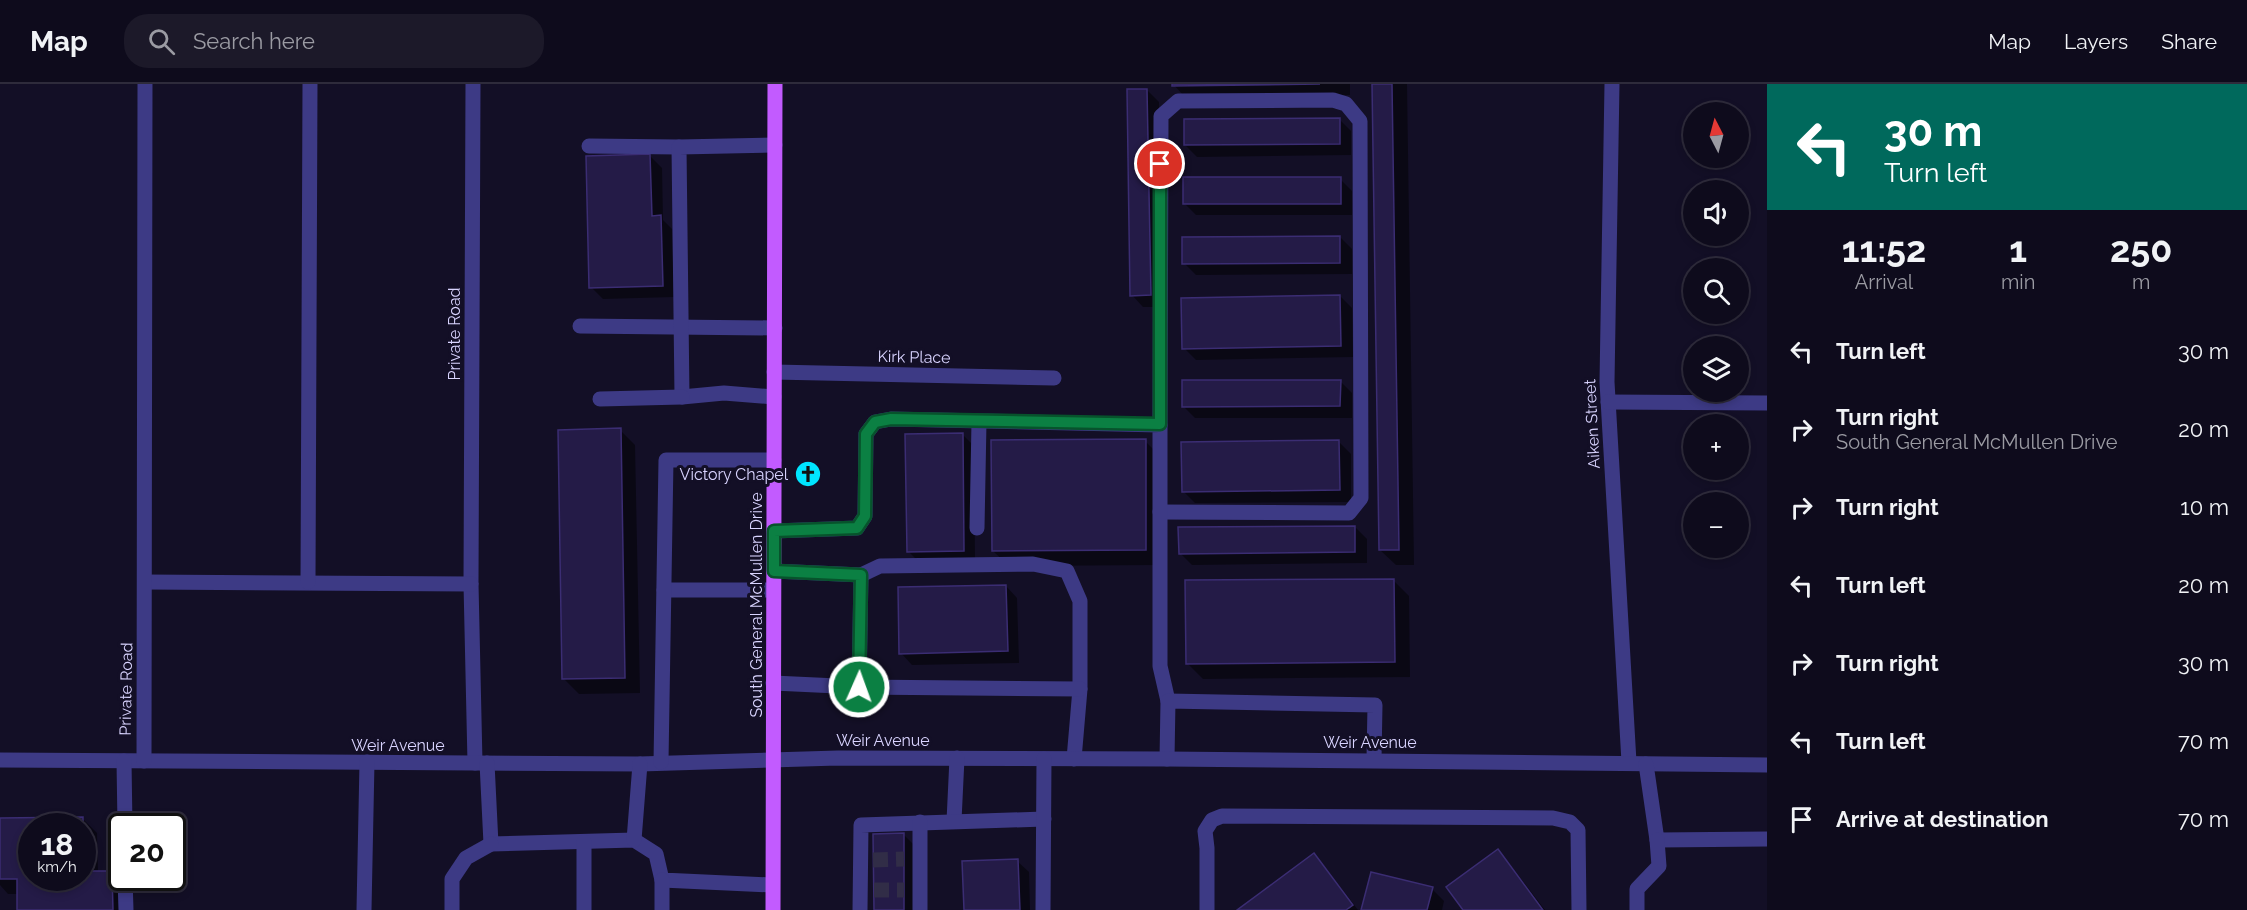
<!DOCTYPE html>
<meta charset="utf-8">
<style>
:root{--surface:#0e0b1c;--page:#1c1929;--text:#f1f3f6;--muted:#9b9ba3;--line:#2e2b3b}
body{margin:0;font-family:Raleway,sans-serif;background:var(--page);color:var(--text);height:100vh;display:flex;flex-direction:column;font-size:22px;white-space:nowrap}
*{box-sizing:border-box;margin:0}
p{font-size:20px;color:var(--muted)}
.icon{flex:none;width:33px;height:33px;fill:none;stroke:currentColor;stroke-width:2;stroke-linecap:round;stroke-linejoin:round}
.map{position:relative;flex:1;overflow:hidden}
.sheet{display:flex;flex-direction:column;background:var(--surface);width:480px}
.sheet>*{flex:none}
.hud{background:#00695c;color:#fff;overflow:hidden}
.needle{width:39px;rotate:354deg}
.controls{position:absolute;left:1683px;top:18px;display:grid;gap:12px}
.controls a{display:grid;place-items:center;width:66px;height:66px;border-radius:50%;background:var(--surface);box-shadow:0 3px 9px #0003,0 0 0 2px var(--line);font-size:30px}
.speed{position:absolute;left:18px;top:729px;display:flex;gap:12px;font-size:30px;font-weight:700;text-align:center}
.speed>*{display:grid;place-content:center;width:78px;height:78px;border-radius:50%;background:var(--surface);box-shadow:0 3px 9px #0003,0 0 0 2px var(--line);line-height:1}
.speed small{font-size:15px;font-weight:400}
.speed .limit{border:3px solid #111;border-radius:9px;background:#fff;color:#111}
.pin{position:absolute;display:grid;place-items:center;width:51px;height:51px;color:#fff;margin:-26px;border:3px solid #fff;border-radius:50%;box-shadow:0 2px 6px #0007}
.me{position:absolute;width:66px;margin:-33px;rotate:2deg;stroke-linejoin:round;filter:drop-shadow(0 0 4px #0008)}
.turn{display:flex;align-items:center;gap:21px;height:126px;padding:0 18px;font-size:27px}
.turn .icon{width:78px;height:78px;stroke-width:2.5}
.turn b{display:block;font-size:42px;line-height:51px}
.eta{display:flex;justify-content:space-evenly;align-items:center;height:102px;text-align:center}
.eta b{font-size:36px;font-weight:700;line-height:42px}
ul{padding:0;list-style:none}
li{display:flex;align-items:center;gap:18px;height:78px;padding:0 18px}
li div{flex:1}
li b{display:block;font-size:22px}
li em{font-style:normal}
header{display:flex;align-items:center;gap:36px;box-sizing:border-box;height:84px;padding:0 30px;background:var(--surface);border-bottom:2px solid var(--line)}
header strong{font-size:28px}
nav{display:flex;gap:33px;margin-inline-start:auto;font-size:21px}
.search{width:420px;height:54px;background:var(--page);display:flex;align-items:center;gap:15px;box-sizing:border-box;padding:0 21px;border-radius:24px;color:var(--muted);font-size:22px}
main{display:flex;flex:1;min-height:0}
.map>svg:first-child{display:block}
.shadow{fill:#0007;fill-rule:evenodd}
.building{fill:#241b47;stroke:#3b2d73;stroke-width:1.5;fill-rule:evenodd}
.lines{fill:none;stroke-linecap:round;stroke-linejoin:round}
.minor-tunnel{stroke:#312d47;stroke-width:15;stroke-dasharray:15 8;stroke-linecap:butt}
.minor{stroke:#3d3a85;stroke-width:15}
.major{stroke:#c25bff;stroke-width:15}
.route-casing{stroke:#07532c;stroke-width:15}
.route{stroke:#0b8043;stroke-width:10}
.labels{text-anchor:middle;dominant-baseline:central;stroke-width:6;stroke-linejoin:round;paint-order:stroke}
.street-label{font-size:16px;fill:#d9d4ff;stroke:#130f26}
.poi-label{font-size:16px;fill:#d9d4ff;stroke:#130f26;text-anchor:end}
</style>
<header>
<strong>Map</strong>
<div class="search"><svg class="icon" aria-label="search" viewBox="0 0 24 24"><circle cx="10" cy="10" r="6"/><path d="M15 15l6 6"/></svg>Search here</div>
<nav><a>Map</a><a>Layers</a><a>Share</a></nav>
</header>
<main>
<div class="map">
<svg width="1767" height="826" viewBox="0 0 1767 826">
<rect width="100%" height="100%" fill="#130f26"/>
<!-- shadow -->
<g class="shadow">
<polygon points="1173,0 1350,0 1350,11 1185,13"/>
<polygon points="1374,0 1407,0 1414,481 1396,481 1380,466"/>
<polygon points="1147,6 1159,18 1162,223 1143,223 1132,211"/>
<polygon points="1339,35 1351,47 1351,71 1197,73 1185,61"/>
<polygon points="650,72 662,84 663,136 672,145 674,213 603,215 591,203"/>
<polygon points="1340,95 1352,107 1352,131 1196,131 1184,119"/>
<polygon points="1340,153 1352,165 1352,190 1196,191 1184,179"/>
<polygon points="1340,212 1352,224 1353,273 1196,276 1184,264"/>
<polygon points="1340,297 1352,309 1352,334 1195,334 1183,322"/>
<polygon points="620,346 635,361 640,609 579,610 564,595"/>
<polygon points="962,350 974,362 975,479 920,479 908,467"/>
<polygon points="1145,357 1160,372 1161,481 1009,482 993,467"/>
<polygon points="1339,358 1351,370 1351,418 1195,419 1183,407"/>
<polygon points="1355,443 1367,455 1367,479 1192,481 1180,469"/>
<polygon points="1394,497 1409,512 1410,593 1203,595 1187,579"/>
<polygon points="1006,502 1017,514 1019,579 912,581 901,569"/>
<path d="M82 734 97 749 98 788H112L127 804V826H19L18 810H8L0 801V736ZM32 742H82V794H32Z"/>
<polygon points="903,750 915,762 916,826 875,826"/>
<polygon points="1498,767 1509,779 1545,826 1465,826"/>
<polygon points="1314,771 1325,783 1358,826 1240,826"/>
<polygon points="1017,777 1029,788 1030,826 966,826"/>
<polygon points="1432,805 1444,817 1442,826 1363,826"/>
</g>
<!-- building -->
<g class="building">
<polygon points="1172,0 1320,0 1172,2"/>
<polygon points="1372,0 1392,0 1399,466 1379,466"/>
<polygon points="1127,5 1147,5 1151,211 1130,212"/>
<polygon points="1340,34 1340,60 1184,61 1184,35"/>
<polygon points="650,70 652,132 661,131 663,202 589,204 586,72"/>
<rect x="1183" y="93" width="158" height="27"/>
<polygon points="1340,152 1340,179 1182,180 1182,153"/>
<polygon points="1340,211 1341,262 1182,265 1181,214"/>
<polygon points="1182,296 1341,296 1340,322 1182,323"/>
<polygon points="621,344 625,594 562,595 558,346"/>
<polygon points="963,349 964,467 907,468 905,350"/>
<polygon points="1146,355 1146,466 992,467 991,356"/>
<polygon points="1339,356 1340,406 1182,408 1181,358"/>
<polygon points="1355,442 1355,468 1179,470 1178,443"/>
<polygon points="1394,495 1395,578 1186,580 1185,496"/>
<polygon points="1006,501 1008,567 899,570 898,503"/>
<path d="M83 733V787H112L113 826H17V795H0V734ZM32 742H82V794H32Z"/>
<polygon points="904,749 904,826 874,826 873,750"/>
<polygon points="1498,765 1543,826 1463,826 1446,803"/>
<polygon points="1314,769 1353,821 1346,826 1237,826"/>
<polygon points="1018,775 1020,826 964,826 962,777"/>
<polygon points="1371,788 1433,803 1427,826 1361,826"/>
</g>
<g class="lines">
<!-- minor-tunnel -->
<g class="minor-tunnel">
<polyline points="873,776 904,775"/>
<polyline points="874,806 904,806"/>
</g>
<!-- minor -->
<g class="minor">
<polyline points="473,0 471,500 475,679"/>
<polyline points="1612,0 1607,298 1629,678"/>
<polyline points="589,62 679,63"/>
<polyline points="580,242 775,244"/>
<polyline points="774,288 1054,294"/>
<polyline points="774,313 724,309 682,313 679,63 775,61"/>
<polyline points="600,315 682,313"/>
<polyline points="1608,318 1767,319"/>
<polyline points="1160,341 1161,32 1178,17 1333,16 1346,20 1360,37 1361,414 1349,429 1160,428"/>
<polyline points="977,444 979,338"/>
<polyline points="774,447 857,444 865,432 866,350 875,338 891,335 1160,341 1160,582 1168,617"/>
<polyline points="774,487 861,491 880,482 1033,480 1067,487 1080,517 1080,605 1074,675"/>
<polyline points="145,498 471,500"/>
<polyline points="308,498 310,0"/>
<polyline points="664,506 773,506"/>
<polyline points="773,599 859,603 861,491"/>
<polyline points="859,603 1080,605"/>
<polyline points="1167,675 1168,617 1375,621 1374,675"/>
<polyline points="0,676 640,680 838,674 1167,675 1767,681"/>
<polyline points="124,677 125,742"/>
<polyline points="144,677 145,0"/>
<polyline points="661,678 666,376 774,376"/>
<polyline points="487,679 491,760 634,756 656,770 662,796 772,801"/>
<polyline points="1646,680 1657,756 1767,755"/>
<polyline points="954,737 957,674"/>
<polyline points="634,756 640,680"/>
<polyline points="125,794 126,826"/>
<polyline points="662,796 662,826"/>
<polyline points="364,826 367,678"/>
<polyline points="452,826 452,795 466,774 491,760"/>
<polyline points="584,826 584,758"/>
<polyline points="860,826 861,741 1044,735"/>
<polyline points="920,826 920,738"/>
<polyline points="1043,826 1044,675"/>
<polyline points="1207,826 1207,764 1205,747 1212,736 1222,732 1553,734 1570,738 1578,746 1579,826"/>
<polyline points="1637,826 1637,805 1659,782 1657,756"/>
</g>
<!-- major -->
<polyline class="major" points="773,826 775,0"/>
</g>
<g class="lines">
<!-- route casing -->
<g class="route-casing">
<polyline id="route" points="859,603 861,491 774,487 774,447 857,444 865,432 866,350 875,338 891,335 1160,340 1160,80"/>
</g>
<!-- route -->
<use href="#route" class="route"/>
</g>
<!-- icons -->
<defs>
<g id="church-disc" transform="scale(1.35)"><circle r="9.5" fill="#00e5ff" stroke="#130f26"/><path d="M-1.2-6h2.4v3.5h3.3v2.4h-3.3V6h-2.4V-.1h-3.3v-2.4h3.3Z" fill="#111"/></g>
</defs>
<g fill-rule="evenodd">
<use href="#church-disc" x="808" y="390"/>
</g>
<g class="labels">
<!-- street labels -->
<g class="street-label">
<text transform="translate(454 250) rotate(-90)">Private Road</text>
<text transform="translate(914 273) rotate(1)">Kirk Place</text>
<text transform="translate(1592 340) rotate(-93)">Aiken Street</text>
<text transform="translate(756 521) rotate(-90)">South General McMullen Drive</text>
<text transform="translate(126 605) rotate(-89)">Private Road</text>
<text x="883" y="656">Weir Avenue</text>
<text x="1370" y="658">Weir Avenue</text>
<text x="398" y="661">Weir Avenue</text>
</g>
<!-- poi labels -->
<g class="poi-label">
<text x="788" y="390">Victory Chapel</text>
</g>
</g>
</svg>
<div class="controls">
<a><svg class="needle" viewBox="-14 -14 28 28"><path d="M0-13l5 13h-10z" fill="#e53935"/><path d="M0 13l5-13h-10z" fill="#9b9ba3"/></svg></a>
<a><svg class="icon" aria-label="sound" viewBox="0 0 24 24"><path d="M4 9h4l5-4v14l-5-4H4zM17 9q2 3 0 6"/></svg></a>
<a><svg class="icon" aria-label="search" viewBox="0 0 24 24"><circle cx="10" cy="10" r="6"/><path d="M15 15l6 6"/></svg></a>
<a><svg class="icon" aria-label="layers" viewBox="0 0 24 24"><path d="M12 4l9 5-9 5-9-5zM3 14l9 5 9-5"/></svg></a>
<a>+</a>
<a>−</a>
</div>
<div class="speed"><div>18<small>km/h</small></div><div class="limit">20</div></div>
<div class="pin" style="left:1160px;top:80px;background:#d93025"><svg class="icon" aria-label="arrive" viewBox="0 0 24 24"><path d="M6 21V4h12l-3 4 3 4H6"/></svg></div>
<svg class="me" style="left:859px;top:603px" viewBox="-20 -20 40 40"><circle r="17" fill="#0b8043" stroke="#fff" stroke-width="3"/><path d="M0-11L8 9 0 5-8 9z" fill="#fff"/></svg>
</div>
<section class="sheet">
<div class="hud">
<div class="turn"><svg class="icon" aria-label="left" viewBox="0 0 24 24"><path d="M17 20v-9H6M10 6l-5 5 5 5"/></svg><div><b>30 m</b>Turn left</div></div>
</div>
<div class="eta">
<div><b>11:52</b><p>Arrival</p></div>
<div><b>1</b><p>min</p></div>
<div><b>250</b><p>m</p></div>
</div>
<ul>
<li><svg class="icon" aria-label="left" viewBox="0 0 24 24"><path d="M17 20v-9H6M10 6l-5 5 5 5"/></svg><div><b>Turn left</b></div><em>30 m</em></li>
<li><svg class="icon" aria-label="right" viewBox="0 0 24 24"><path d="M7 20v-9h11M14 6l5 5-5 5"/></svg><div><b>Turn right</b><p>South General McMullen Drive</p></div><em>20 m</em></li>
<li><svg class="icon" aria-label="right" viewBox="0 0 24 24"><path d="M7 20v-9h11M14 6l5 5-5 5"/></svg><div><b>Turn right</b></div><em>10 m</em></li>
<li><svg class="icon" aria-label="left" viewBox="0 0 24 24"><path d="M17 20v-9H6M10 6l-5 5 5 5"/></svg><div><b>Turn left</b></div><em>20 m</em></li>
<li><svg class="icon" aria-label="right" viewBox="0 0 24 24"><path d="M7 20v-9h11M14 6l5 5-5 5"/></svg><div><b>Turn right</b></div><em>30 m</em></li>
<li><svg class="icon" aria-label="left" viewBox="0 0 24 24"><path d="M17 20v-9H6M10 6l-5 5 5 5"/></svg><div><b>Turn left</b></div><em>70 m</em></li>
<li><svg class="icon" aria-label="arrive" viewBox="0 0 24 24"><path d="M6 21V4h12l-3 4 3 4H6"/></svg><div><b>Arrive at destination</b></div><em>70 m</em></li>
</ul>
</section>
</main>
